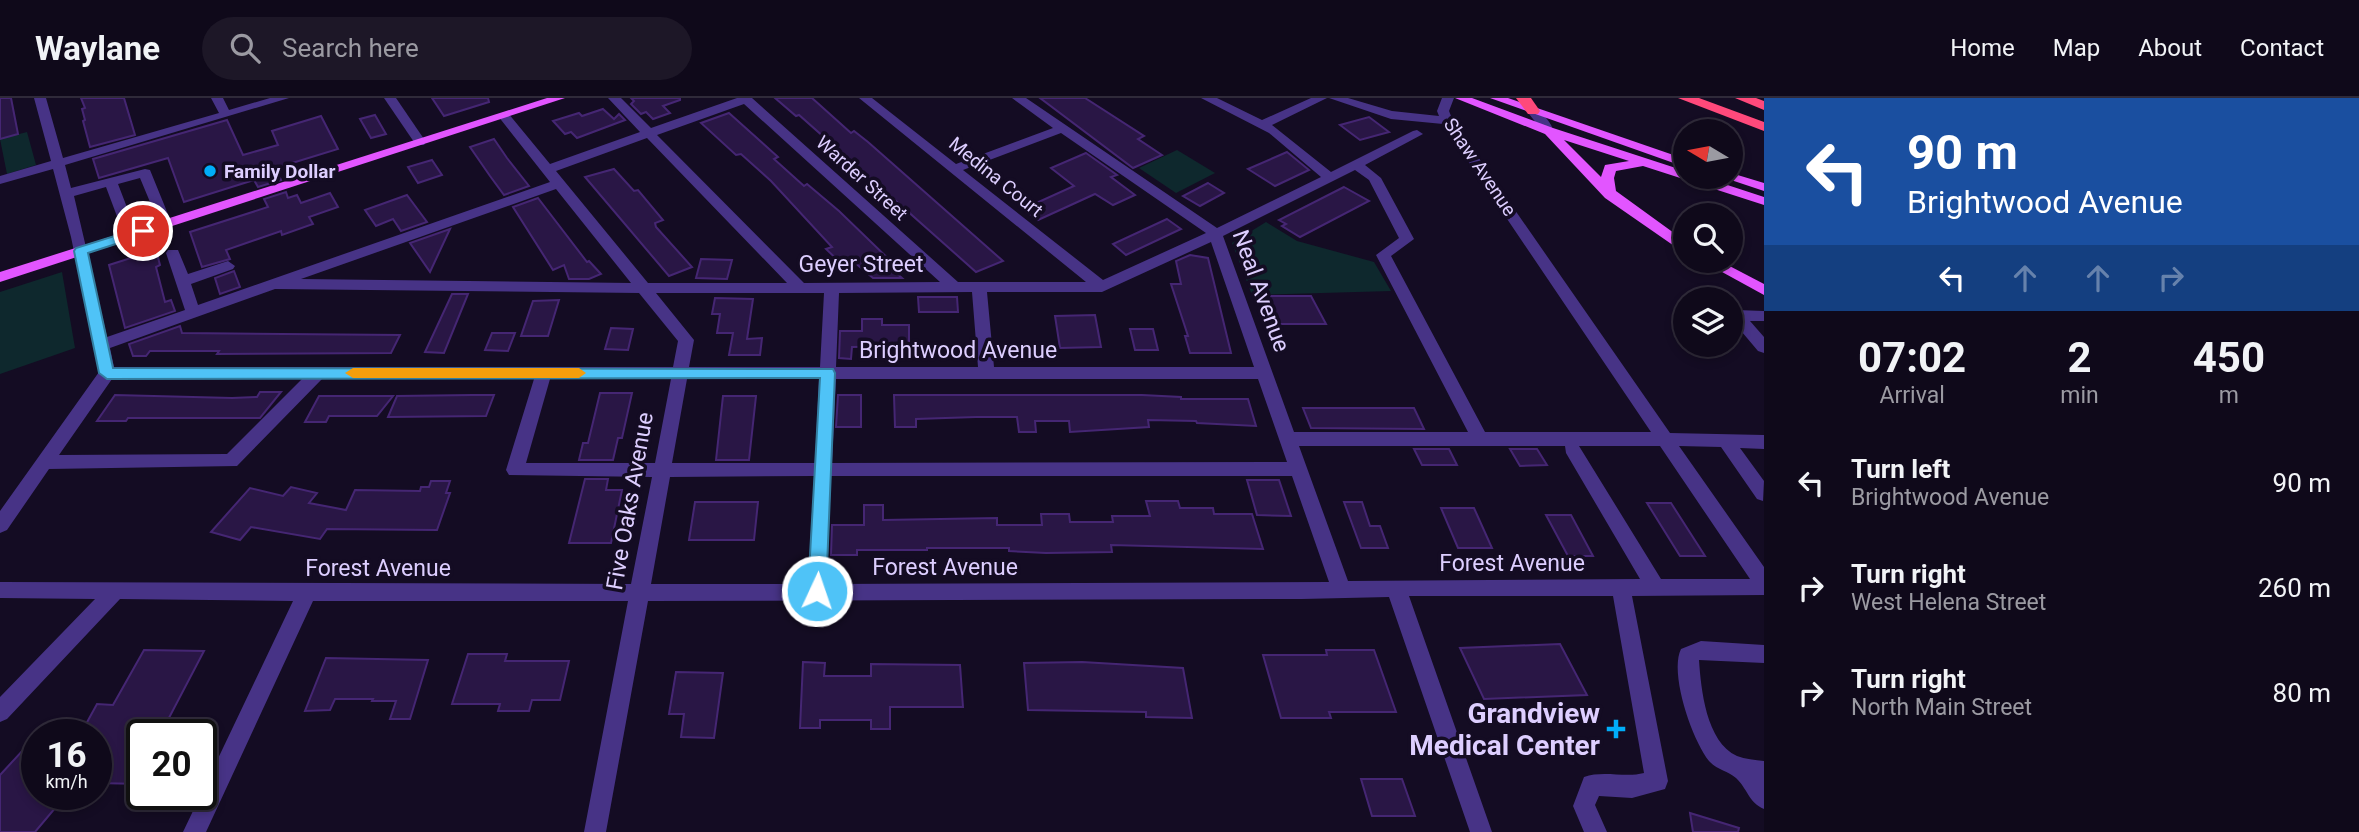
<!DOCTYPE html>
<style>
:root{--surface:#0f091a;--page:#1d1727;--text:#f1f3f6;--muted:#9b9aa2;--line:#2f2a39}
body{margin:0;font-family:Roboto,sans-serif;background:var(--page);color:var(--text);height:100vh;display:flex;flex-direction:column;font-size:26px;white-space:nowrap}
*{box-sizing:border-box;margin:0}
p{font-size:23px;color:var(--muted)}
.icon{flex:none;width:38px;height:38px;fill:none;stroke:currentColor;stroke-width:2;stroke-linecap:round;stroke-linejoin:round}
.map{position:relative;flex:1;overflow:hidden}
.sheet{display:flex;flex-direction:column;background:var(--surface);width:595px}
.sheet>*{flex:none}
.hud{background:#1a4fa0;color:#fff;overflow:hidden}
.needle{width:46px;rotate:280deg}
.tools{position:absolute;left:1673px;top:21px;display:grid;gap:14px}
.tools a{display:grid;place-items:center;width:70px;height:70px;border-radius:50%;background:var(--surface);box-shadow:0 4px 10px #0003,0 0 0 2px var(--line);font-size:35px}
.speed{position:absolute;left:21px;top:621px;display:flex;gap:14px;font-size:35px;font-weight:700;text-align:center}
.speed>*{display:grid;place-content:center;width:91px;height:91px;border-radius:50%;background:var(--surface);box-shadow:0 4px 10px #0003,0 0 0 2px var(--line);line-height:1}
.speed small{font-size:18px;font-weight:400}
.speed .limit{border:4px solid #111;border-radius:10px;background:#fff;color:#111}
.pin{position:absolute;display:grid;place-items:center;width:60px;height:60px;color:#fff;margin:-30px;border:4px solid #fff;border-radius:50%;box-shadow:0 2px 7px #0007}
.me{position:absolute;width:77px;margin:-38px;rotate:3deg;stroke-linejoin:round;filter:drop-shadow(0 0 5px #0008)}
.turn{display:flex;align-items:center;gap:24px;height:147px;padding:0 28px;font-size:32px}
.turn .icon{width:91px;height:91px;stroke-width:2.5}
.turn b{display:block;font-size:49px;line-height:60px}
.lanes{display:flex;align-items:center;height:66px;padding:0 28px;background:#0003;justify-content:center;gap:35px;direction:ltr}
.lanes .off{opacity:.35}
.eta{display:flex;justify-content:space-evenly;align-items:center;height:119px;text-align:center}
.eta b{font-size:42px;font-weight:700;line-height:49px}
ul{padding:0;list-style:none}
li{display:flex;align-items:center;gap:21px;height:105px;padding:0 28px}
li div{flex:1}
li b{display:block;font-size:26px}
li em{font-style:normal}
header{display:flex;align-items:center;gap:42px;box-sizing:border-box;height:98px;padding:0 35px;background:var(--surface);border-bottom:2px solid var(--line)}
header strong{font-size:33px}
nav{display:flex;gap:38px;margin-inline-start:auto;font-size:24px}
.search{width:490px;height:63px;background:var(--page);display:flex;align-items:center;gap:18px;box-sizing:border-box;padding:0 24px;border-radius:38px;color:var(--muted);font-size:26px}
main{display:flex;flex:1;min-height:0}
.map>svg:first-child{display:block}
.green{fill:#0e282d}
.building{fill:#291645;stroke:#452673;stroke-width:2}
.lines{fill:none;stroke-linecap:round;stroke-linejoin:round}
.minor{fill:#473386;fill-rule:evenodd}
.major{fill:#e255ff;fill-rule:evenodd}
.highway{fill:#ff497b;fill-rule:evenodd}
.route{fill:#4fc3f7;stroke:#337fa1;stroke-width:2}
.slow{fill:#f59e0b}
.poi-dot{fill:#00adf9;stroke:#140c23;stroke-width:2.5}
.labels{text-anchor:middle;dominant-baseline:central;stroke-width:7;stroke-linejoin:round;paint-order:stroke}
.far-street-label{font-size:19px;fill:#ddceff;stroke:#140c23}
.far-poi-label{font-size:19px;font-weight:bold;fill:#ddceff;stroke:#140c23;text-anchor:start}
.street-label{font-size:23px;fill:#ddceff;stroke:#140c23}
.near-poi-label{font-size:28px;font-weight:bold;fill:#ddceff;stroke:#140c23;text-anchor:end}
</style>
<header>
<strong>Waylane</strong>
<div class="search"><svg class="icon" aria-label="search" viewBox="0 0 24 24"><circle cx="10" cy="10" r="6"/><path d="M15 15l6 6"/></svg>Search here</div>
<nav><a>Home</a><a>Map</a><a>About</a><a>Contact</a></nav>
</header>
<main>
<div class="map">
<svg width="1764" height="734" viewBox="0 0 1764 734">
<rect width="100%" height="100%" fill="#140c23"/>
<!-- green -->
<g class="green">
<polygon points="27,34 36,67 7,76 0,41"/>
<polygon points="1177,52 1215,75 1176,95 1139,70"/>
<polygon points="1266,124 1297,143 1374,164 1391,193 1252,197 1232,145"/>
<polygon points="62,174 75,250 0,276 0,194"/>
</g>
<!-- building -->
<g class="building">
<polygon points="0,0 11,0 18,36 0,41"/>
<polygon points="81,0 124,0 135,37 90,49 83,23 85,22 82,11 85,10"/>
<polygon points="432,0 488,0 489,4 444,18"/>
<polygon points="631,0 680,0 680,2 663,8 670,15 653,21 646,14 641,16 631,6 634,3"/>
<polygon points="775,0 812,0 851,35 854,33 868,44 1003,163 976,174 799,17 796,18"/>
<polygon points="1040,0 1085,0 1144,38 1138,41 1162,57 1133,70"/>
<polygon points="603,11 614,21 619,16 625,22 577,40 571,34 565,36 553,23 579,15 582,18"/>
<polygon points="729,15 778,59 774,61 804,88 807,86 839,113 899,171 894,173 902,180 873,180 854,164 844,168 826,151 832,149 771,83 741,56 736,57 701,25"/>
<polygon points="375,17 386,36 371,40 360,21"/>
<polygon points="321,18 338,51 276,70 281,82 258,89 254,82 184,104 168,60 99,80 93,61 227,22 243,57 278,47 272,33"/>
<polygon points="1369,19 1389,34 1360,42 1340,27"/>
<polygon points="494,41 507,60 529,88 504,97 490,78 470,49"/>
<polygon points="1287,54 1309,72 1275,88 1248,71"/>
<polygon points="1086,55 1117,77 1111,79 1135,97 1113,107 1095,96 1038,122 1023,111 1074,88 1051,70"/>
<polygon points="432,62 442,77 418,85 408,69"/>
<polygon points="614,71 634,93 638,92 663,122 655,125 656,129 692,169 669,178 585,79"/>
<polygon points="1208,85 1224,95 1200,108 1183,98"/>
<polygon points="1344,89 1369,103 1300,139 1282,128 1286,126 1279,122"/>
<polygon points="286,94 288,100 297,97 301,105 330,95 338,109 309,119 313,126 282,137 281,133 226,152 230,161 202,169 190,134 268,109 264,101"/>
<polygon points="407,97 427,124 401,133 393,121 376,128 365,112"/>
<polygon points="538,100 587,164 589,163 601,176 589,181 569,181 564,167 553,172 513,109"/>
<polygon points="1167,121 1181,131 1126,157 1113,146"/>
<polygon points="450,131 430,174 410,145"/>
<polygon points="156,152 160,167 156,169 165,204 171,202 175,213 125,230 109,167"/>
<polygon points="1190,157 1208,160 1231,255 1190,255 1185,238 1188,238 1171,186 1181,186 1176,163"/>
<polygon points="701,161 732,162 727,181 696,180"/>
<polygon points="234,173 240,189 220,196 215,180"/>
<polygon points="452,196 468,196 444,255 425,254"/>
<polygon points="1266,198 1311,198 1326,226 1273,226 1267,211 1271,211"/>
<polygon points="918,199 957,199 958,214 919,214"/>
<polygon points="715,200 753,201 747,241 762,240 760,257 729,257 733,235 717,235 720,216 712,216"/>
<polygon points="559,202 548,238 521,238 533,203"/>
<polygon points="1095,217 1101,249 1060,250 1055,218"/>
<polygon points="862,221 882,221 882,227 909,227 909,248 852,249 851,261 839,260 840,233 862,233"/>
<polygon points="180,228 182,235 400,237 391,255 217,256 219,253 150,253 146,258 133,258 129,246"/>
<polygon points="611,230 633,231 628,252 605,251"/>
<polygon points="1130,231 1153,231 1158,252 1135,252"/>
<polygon points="492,235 515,235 508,253 485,252"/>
<polygon points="260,294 281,294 260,320 128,320 126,323 97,323 115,297 232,300 257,299"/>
<polygon points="600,295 632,295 622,340 618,340 613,362 579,362 583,345 588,345"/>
<polygon points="473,297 494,297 486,318 388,319 397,298"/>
<polygon points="838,297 861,297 861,329 836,329"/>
<polygon points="894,297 1142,297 1181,299 1181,301 1248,301 1256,328 1197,325 1196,323 1148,322 1149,329 1070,334 1069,323 1035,323 1036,334 1019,334 1017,319 976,319 916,321 916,329 895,329"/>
<polygon points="319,298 393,298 377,318 329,318 326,324 305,324"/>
<polygon points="723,298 756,298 749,362 716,362"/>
<polygon points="1303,310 1414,310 1424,331 1311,330"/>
<polygon points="1414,351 1449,351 1457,367 1422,367"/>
<polygon points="1510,351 1537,351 1547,367 1520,368"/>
<polygon points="585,381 608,381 606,392 622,392 611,445 569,445"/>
<polygon points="1247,382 1279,382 1291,418 1257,417"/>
<polygon points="431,383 450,383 446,395 450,395 437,432 327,431 320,441 251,429 240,442 211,434 250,390 283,398 291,389 317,395 309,405 346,412 355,392 420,393 421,389 429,389"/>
<polygon points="1146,403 1178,403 1180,410 1213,410 1214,416 1252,416 1263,451 1111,447 1112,454 1046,455 1009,453 1009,450 927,450 927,452 857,452 857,457 831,457 832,427 864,427 864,407 883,407 883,422 997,420 997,427 1042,427 1041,416 1069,416 1070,424 1113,424 1112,418 1150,418"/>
<polygon points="695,404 758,404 754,442 689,442"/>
<polygon points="1344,404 1362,404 1370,428 1380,428 1388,450 1361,450"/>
<polygon points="1647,405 1671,405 1705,458 1680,458"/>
<polygon points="1441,410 1474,410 1492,450 1458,450"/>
<polygon points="1546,417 1571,417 1593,458 1568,458"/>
<polygon points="1560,546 1587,597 1484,601 1460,550"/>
<polygon points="144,552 204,553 160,637 142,637 142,686 96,685 96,637 80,637 97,606 113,607"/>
<polygon points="1326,552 1374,552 1396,614 1329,614 1331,620 1281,620 1263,557 1327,557"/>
<polygon points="468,556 507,556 505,563 569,563 560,602 532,602 529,613 498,613 500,606 452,606"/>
<polygon points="326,560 428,562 410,621 390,621 396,603 372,603 373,601 335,601 330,612 305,613"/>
<polygon points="803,564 825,565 824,578 871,578 871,566 960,567 963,609 890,609 890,631 871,631 871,622 820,622 820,630 800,630"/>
<polygon points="1082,564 1183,570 1192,620 1146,619 1146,614 1028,612 1024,565"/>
<polygon points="676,574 723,575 714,640 681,639 684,616 669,616"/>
<polygon points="37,637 37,696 67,696 35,734 0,734 0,677"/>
<polygon points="1361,681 1402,681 1415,718 1372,718"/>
<polygon points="1690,715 1739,730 1738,734 1693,734"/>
</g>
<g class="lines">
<!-- minor -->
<g class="minor">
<path d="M34 0H46L63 60 219 15 211 0H223L229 12 270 0H289L65 67 71 90 145 71 150 72 172 126 170 129H160L153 112 128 121H118L106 89 74 98 107 239 185 212 166 155 168 152H178L188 176 228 163 235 168 233 171 191 186 198 207 550 84 498 18 504 14 508 15 550 66 640 34 608 0H621L651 30 737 0H752L958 184H1086L859 0H872L956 66 1053 30 1012 0H1026L1217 130 1321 79 1269 35 1201 0H1217L1262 22 1311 0H1327L1272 27 1331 74 1413 33 1417 32 1423 36 1365 67 1381 80 1414 141 1391 158 1485 334H1651L1443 26 1391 21 1329 0H1348L1392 13 1439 18 1437 13 1442 0H1454L1449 13 1453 23 1670 335 1764 337V351L1740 350 1764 383 1763 403 1757 401 1721 349 1679 348 1764 469V497L1632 498 1668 683 1665 691 1632 700 1599 698 1595 707 1607 734H1584L1573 708 1584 679C1603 672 1625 680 1644 675L1613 498H1409L1492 734H1470L1389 499 1302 501 648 503 606 734H584L628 503H313L206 734H183L293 503 120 501 7 621 0 624V599L95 501 0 500V484L631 486 652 379 509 377 506 372 534 281H322L237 368 49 371 7 432 0 435V413L99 274 71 139 53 71 0 86V78L51 63ZM744 6 940 184 804 185 657 37ZM1061 35 1206 135 1103 182 963 72ZM647 40 787 185H648L556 73ZM1355 72 1369 82 1399 140 1376 157 1468 334H1294L1223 138ZM140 80 150 104 128 112 118 86ZM556 91 631 185 301 181ZM1211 144 1254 269H994L987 194H1102ZM275 191 639 195 678 243 673 269H114L110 250ZM972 194 978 269H836L839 195ZM656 195H824L820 269H689L694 242ZM112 281H302L227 356 59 357ZM550 281H671L655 365H526ZM687 281H819L815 365H672ZM836 281H1258L1287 364 832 365ZM1299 348H1565L1566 355 1640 481 1348 483ZM1579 348H1660L1750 481H1661ZM814 378 808 486H651L670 379ZM831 378H1292L1329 484 827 486Z"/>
<polygon points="384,0 396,0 426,44 424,47 416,47"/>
<path d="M1533 9C1541 12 1555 28 1553 36H1545L1529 16 1527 13Z"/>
<polygon points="1736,212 1764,213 1764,223 1750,223 1764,239 1764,255 1758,253 1731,221 1731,213"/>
<path d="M1701 543 1764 547V565L1699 562C1701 591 1706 644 1737 658 1745 661 1755 662 1764 663V711C1749 705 1747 690 1736 680 1728 673 1717 672 1709 663 1692 642 1669 575 1681 551Z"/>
</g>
<!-- major -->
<g class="major">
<polygon points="547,0 565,0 0,184 0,174"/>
<path d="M1455 0H1472L1553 30 1685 73V79H1703L1764 99V107L1643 68 1616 73 1614 80 1616 93 1685 143V153L1680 152 1605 100 1545 36ZM1564 42 1629 63 1605 67 1601 79Z"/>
<polygon points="1490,0 1508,0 1685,61 1685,69"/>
<polygon points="1731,75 1764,85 1764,93 1722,79 1731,79"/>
<polygon points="1702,163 1720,163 1764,186 1764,197"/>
</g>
<!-- highway -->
<g class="highway">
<polygon points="1516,0 1531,0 1540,13 1538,16 1528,16"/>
<polygon points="1678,0 1699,0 1764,24 1764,33"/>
<polygon points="1735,0 1756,0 1764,3 1764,12"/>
</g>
</g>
<!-- route -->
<polygon class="route" points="143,129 149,133 147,136 88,155 113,270 833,271 835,275 826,493 823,499 817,501 811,499 808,493 820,280 107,281 99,275 74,153 76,150"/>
<!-- slow -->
<polygon class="slow" points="353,270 579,270 586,275 579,280 353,280 345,275"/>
<!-- markers -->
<g class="poi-dot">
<circle cx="210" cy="73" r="7"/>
<path d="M1612.5 620.5h7v7h7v7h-7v7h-7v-7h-7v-7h7z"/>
</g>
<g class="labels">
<!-- far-street labels -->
<g class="far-street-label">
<text transform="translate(1480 69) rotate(56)">Shaw Avenue</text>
<text transform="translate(996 79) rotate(39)">Medina Court</text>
<text transform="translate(862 80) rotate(42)">Warder Street</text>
</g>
<!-- far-poi labels -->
<g class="far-poi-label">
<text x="224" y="73">Family Dollar</text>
</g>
<!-- street labels -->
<g class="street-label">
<text x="861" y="166">Geyer Street</text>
<text transform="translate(1261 193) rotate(70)">Neal Avenue</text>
<text x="958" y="252">Brightwood Avenue</text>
<text transform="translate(630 403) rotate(-80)">Five Oaks Avenue</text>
<text x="1512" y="465">Forest Avenue</text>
<text x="945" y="469">Forest Avenue</text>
<text x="378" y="470">Forest Avenue</text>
</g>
<!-- near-poi labels -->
<g class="near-poi-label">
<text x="1600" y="615">Grandview<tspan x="1600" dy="32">Medical Center</tspan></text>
</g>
</g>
</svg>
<div class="tools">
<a><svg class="needle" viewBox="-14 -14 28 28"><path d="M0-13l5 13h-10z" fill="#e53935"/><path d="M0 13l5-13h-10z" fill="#9b9aa2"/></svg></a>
<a><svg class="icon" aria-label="search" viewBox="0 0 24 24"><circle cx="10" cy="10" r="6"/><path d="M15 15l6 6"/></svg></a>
<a><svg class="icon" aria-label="layers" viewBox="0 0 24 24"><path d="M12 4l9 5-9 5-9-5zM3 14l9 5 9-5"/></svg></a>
</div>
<div class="speed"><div>16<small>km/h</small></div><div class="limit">20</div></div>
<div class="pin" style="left:143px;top:133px;background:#d93025"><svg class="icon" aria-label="arrive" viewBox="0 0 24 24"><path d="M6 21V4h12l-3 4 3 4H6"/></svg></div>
<svg class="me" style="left:817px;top:493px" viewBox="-20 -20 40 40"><circle r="17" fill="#4fc3f7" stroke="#fff" stroke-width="3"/><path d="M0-11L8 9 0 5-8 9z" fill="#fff"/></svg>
</div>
<section class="sheet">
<div class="hud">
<div class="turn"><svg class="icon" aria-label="left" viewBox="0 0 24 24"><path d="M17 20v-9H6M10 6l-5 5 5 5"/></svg><div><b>90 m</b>Brightwood Avenue</div></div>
<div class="lanes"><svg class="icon" aria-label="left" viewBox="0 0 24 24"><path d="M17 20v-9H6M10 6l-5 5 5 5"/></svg><svg class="icon off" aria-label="ahead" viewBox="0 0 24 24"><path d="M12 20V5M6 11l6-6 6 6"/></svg><svg class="icon off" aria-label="ahead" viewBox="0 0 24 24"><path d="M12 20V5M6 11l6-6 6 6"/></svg><svg class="icon off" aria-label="right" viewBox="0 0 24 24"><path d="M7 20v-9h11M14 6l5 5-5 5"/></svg></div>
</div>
<div class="eta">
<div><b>07:02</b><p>Arrival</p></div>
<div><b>2</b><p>min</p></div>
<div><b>450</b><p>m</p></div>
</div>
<ul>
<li><svg class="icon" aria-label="left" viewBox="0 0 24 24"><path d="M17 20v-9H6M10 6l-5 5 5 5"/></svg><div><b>Turn left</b><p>Brightwood Avenue</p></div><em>90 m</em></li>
<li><svg class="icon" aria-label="right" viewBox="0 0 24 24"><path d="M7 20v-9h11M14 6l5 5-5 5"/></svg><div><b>Turn right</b><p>West Helena Street</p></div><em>260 m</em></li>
<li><svg class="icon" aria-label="right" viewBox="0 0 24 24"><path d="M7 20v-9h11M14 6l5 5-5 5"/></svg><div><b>Turn right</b><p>North Main Street</p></div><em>80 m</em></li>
</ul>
</section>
</main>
